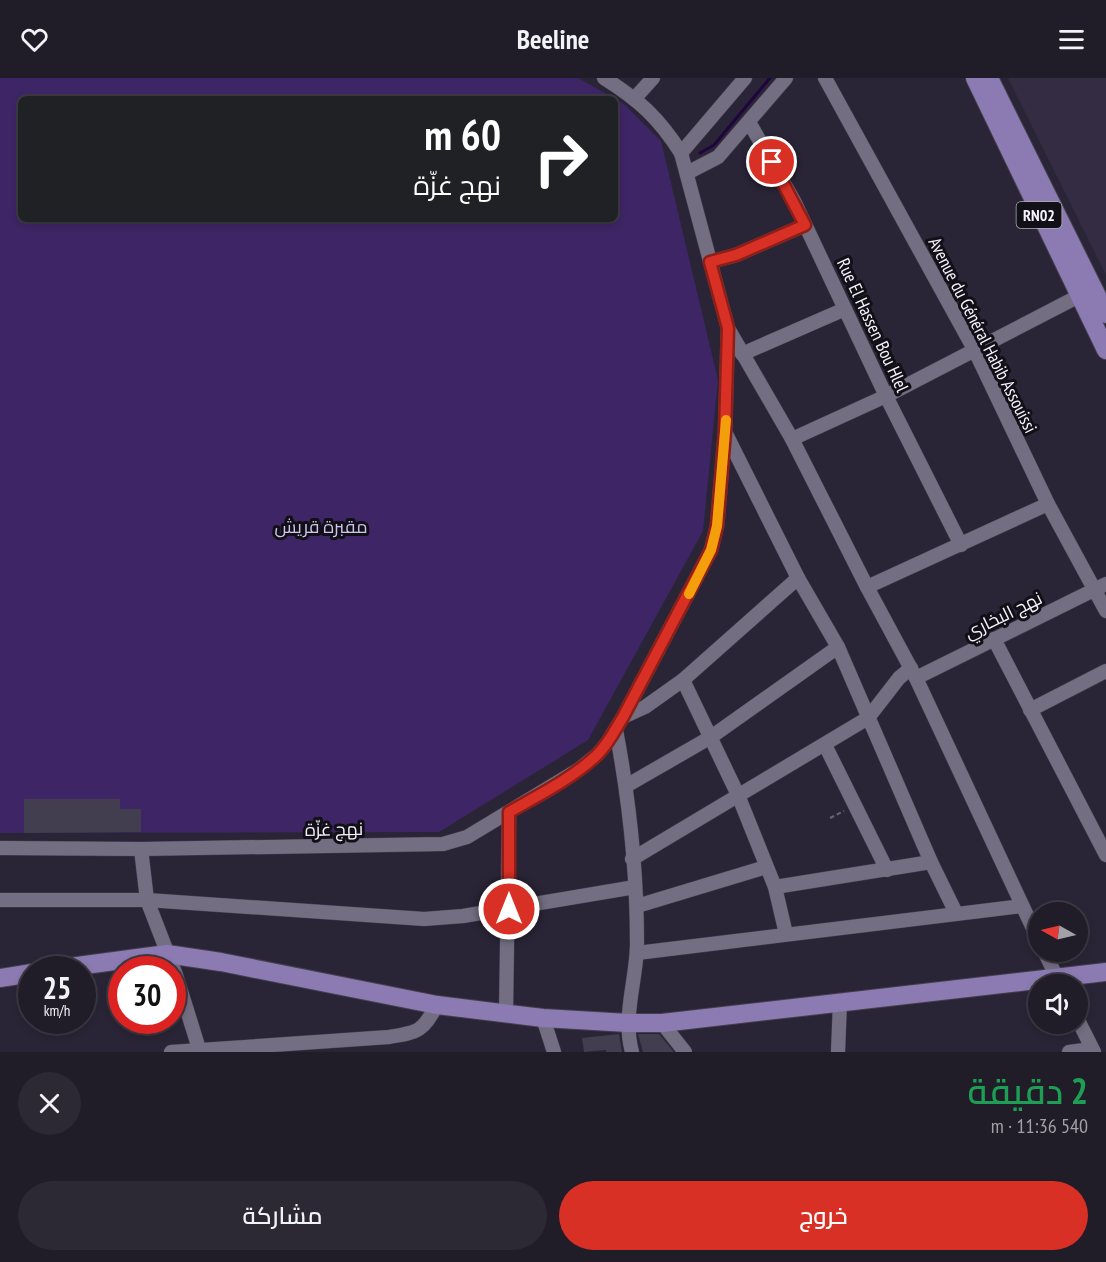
<!DOCTYPE html>
<html lang="ar">
<meta charset="utf-8">
<style>
:root{--surface:#201c28;--page:#2d2934;--text:#f1f3f6;--muted:#a2a1a8;--line:#3d3a45;--accent:#d93025}
body{margin:0;font-family:"PT Sans Narrow",Cairo,sans-serif;background:var(--page);color:var(--text);direction:rtl;height:100vh;display:flex;flex-direction:column;font-size:22px;white-space:nowrap}
*{box-sizing:border-box;margin:0}
p{font-size:20px;color:var(--muted)}
.icon{flex:none;width:33px;height:33px;fill:none;stroke:currentColor;stroke-width:2;stroke-linecap:round;stroke-linejoin:round}
.map{position:relative;height:974px;overflow:hidden;direction:ltr}
.drawer{display:flex;flex-direction:column;background:var(--surface);flex:1}
.drawer>*{flex:none}
.hud{position:absolute;left:18px;top:18px;width:600px;height:126px;border-radius:9px;box-shadow:0 3px 9px #0003,0 0 0 2px var(--line);direction:rtl;background:#202124;color:#fff;overflow:hidden}
.needle{width:39px;rotate:278deg}
.fabs{position:absolute;left:1028px;top:824px;display:grid;gap:12px}
.fabs a{display:grid;place-items:center;width:60px;height:60px;border-radius:50%;background:var(--surface);box-shadow:0 3px 9px #0003,0 0 0 2px var(--line);font-size:30px}
.speed{position:absolute;left:18px;top:878px;display:flex;gap:12px;font-size:30px;font-weight:700;text-align:center}
.speed>*{display:grid;place-content:center;width:78px;height:78px;border-radius:50%;background:var(--surface);box-shadow:0 3px 9px #0003,0 0 0 2px var(--line);line-height:1}
.speed small{font-size:15px;font-weight:400}
.speed .limit{border:9px solid #d22;background:#fff;color:#111}
.pin{position:absolute;display:grid;place-items:center;width:51px;height:51px;color:#fff;margin:-26px;border:3px solid #fff;border-radius:50%;box-shadow:0 2px 6px #0007}
.me{position:absolute;width:66px;margin:-33px;rotate:0deg;stroke-linejoin:round;filter:drop-shadow(0 0 4px #0008)}
.turn{display:flex;align-items:center;gap:21px;height:126px;padding:0 18px;font-size:27px}
.turn .icon{width:78px;height:78px;stroke-width:2.5}
.turn b{display:block;font-size:42px;line-height:51px}
.round{display:grid;place-items:center;flex:none;width:63px;height:63px;border-radius:32px;background:var(--page)}
.summary{display:flex;align-items:center;justify-content:space-between;height:102px;padding:0 18px}
h1{font-size:36px;font-weight:600;line-height:45px;color:#1e9e55}
.action{display:flex;gap:12px;margin-top:auto;padding:12px 18px}
.action a{flex:1;height:69px;border-radius:36px;background:var(--accent);color:#fff;font-size:24px;font-weight:600;line-height:69px;text-align:center}
.action a+a{background:var(--page);color:var(--text)}
header{display:flex;justify-content:space-between;align-items:center;height:78px;padding:0 18px;background:var(--surface);font-size:27px;font-weight:600}
.map>svg:first-child{display:block}
.built{fill:#332c43}
.green{fill:#3e2565;fill-rule:evenodd}
.lines{fill:none;stroke-linecap:round;stroke-linejoin:round}
.stream{stroke:#1f043e;stroke-width:3}
.building{fill:#423d4f}
.minor-casing{stroke:#45404e;stroke-width:15}
.major-casing{stroke:#45404e;stroke-width:20}
.path{stroke:#6a6675;stroke-width:2;stroke-dasharray:4.5 3;stroke-linecap:butt}
.minor{stroke:#746e82;stroke-width:14}
.major{stroke:#8c7ab2;stroke-width:18}
.route-casing{stroke:#8d1f18;stroke-width:15}
.route{stroke:#d93025;stroke-width:10}
.slow{stroke:#f59e0b;stroke-width:10}
.labels{text-anchor:middle;dominant-baseline:central;stroke-width:6;stroke-linejoin:round;paint-order:stroke}
.shield{fill:#121017;stroke:#b2afb9;stroke-width:1.5}
.shield-label{font-size:16px;font-weight:bold;fill:#f6f3fe}
.street-label{font-size:18px;fill:#f6f3fe;stroke:#121017}
.park-label{font-size:18px;fill:#cfc3ef;stroke:#121017}
</style>
<header><svg class="icon" aria-label="menu" viewBox="0 0 24 24"><path d="M4 6h16M4 12h16M4 18h16"/></svg>Beeline<svg class="icon" aria-label="heart" viewBox="0 0 24 24"><path d="M12 20l-8-8c-3-5 5-10 8-4 3-6 11-1 8 4z"/></svg></header>
<div class="map">
<svg width="1106" height="974" viewBox="0 0 1106 974">
<rect width="100%" height="100%" fill="#2a2536"/>
<!-- built -->
<polygon class="built" points="1008,0 1106,0 1106,197"/>
<!-- green -->
<path class="green" d="M0 0H578L624 26 661 63 718 302 703 453 588 662 439 754 0 755ZM21 21H615V141H21Z"/>
<g class="lines">
<!-- stream -->
<polyline class="stream" points="700,75 714,67 770,0"/>
</g>
<!-- building -->
<g class="building">
<polygon points="24,721 120,721 120,731 141,731 141,754 24,755"/>
<polygon points="619,956 622,974 606,974 606,972 584,974 582,960"/>
<polygon points="638,956 659,956 674,974 643,974"/>
</g>
<g class="lines">
<!-- minor casing -->
<g class="minor-casing">
<g id="minor">
<polyline points="825,0 975,273 1048,426 1106,533"/>
<polyline points="635,20 653,0"/>
<polyline points="749,44 794,123 886,318 961,467"/>
<polyline points="681,75 745,0"/>
<polyline points="687,95 718,79 786,0"/>
<polyline points="710,184 736,177 805,147"/>
<polyline points="729,252 792,361 867,509 916,600 1038,861"/>
<polyline points="742,276 845,231"/>
<polyline points="726,356 798,500 838,569 931,784 956,835"/>
<polyline points="792,361 886,318 1079,218"/>
<polyline points="867,509 1048,426"/>
<polyline points="994,561 1106,777"/>
<polyline points="916,600 1106,506"/>
<polyline points="683,602 738,717 775,809 786,856"/>
<polyline points="1030,632 1106,593"/>
<polyline points="623,639 645,629 683,602 798,500"/>
<path d="M616 652C629 721 637 794 637 865 637 901 622 938 632 974"/>
<polyline points="825,667 887,792"/>
<polyline points="626,708 711,659 838,569"/>
<path d="M0 770 141 771 443 766 467 759 578 692 597 677 607 665 623 639 711 472 717 448 725 354 728 250 681 75C659 40 639 22 604 0"/>
<polyline points="141,771 147,822 424,841 463,838 635,809"/>
<polyline points="632,781 868,640 899,600 911,590"/>
<polyline points="775,809 931,784"/>
<polyline points="0,822 147,822 176,897 200,974"/>
<polyline points="637,828 766,789"/>
<polyline points="1044,873 1060,906"/>
<polyline points="637,875 1022,828"/>
<polyline points="506,935 509,734"/>
<polyline points="543,940 554,974"/>
<polyline points="1077,940 1094,974"/>
<polyline points="662,945 685,974"/>
<path d="M171 974 389 959C419 954 422 954 437 927"/>
<polyline points="838,974 840,924"/>
<polyline points="1069,974 1092,971"/>
</g>
</g>
<!-- major casing -->
<g class="major-casing">
<g id="major">
<polyline points="975,0 1106,272"/>
<polyline points="989,0 1106,236"/>
<polyline points="55,891 167,876 221,884 437,927 543,940 628,945 662,945 1106,894"/>
<polyline points="0,900 32,895"/>
</g>
</g>
<!-- path -->
<polyline class="path" points="830,740 844,733"/>
<!-- minor -->
<use href="#minor" class="minor"/>
<!-- major -->
<use href="#major" class="major"/>
</g>
<g class="lines">
<!-- route casing -->
<g class="route-casing">
<path id="route" d="M509 831V734C539 717 571 701 596 678 608 667 615 652 623 639L711 472 717 448 725 354 728 250 710 184 736 177 805 147 772 84"/>
</g>
<!-- route -->
<use href="#route" class="route"/>
<!-- slow -->
<polyline class="slow" points="689,516 711,472 717,448 726,342"/>
</g>
<g class="labels">
<!-- shield labels -->
<rect class="shield" x="1016.5" y="124" width="45" height="26" rx="4.5"/>
<g class="shield-label">
<text x="1039" y="137">RN02</text>
</g>
<!-- street labels -->
<g class="street-label">
<text transform="translate(873 247) rotate(65)">Rue El Hassen Bou Hlel</text>
<text transform="translate(983 257) rotate(63)">Avenue du Général Habib Assouissi</text>
<text transform="translate(1003 537) rotate(-26)">نهج البخاري</text>
<text transform="translate(334 751) rotate(-1)">نهج غزّة</text>
</g>
<!-- park labels -->
<g class="park-label">
<text x="321" y="448">مقبرة قريش</text>
</g>
</g>
</svg>
<div class="fabs">
<a><svg class="needle" viewBox="-14 -14 28 28"><path d="M0-13l5 13h-10z" fill="#e53935"/><path d="M0 13l5-13h-10z" fill="#a2a1a8"/></svg></a>
<a><svg class="icon" aria-label="sound" viewBox="0 0 24 24"><path d="M4 9h4l5-4v14l-5-4H4zM17 9q2 3 0 6"/></svg></a>
</div>
<div class="speed"><div>25<small>km/h</small></div><div class="limit">30</div></div>
<div class="pin" style="left:772px;top:84px;background:#d93025"><svg class="icon" aria-label="arrive" viewBox="0 0 24 24"><path d="M6 21V4h12l-3 4 3 4H6"/></svg></div>
<svg class="me" style="left:509px;top:831px" viewBox="-20 -20 40 40"><circle r="17" fill="#d93025" stroke="#fff" stroke-width="3"/><path d="M0-11L8 9 0 5-8 9z" fill="#fff"/></svg>
<div class="hud">
<div class="turn"><svg class="icon" aria-label="right" viewBox="0 0 24 24"><path d="M7 20v-9h11M14 6l5 5-5 5"/></svg><div><b>60 m</b>نهج غزّة</div></div>
</div>
</div>
<section class="drawer">
<div class="summary"><div><h1>2 دقيقة</h1><p>540 m · 11:36</p></div><a class="round"><svg class="icon" aria-label="close" viewBox="0 0 24 24"><path d="M6 6l12 12M18 6L6 18"/></svg></a></div>
<div class="action"><a>خروج</a><a>مشاركة</a></div>
</section>
